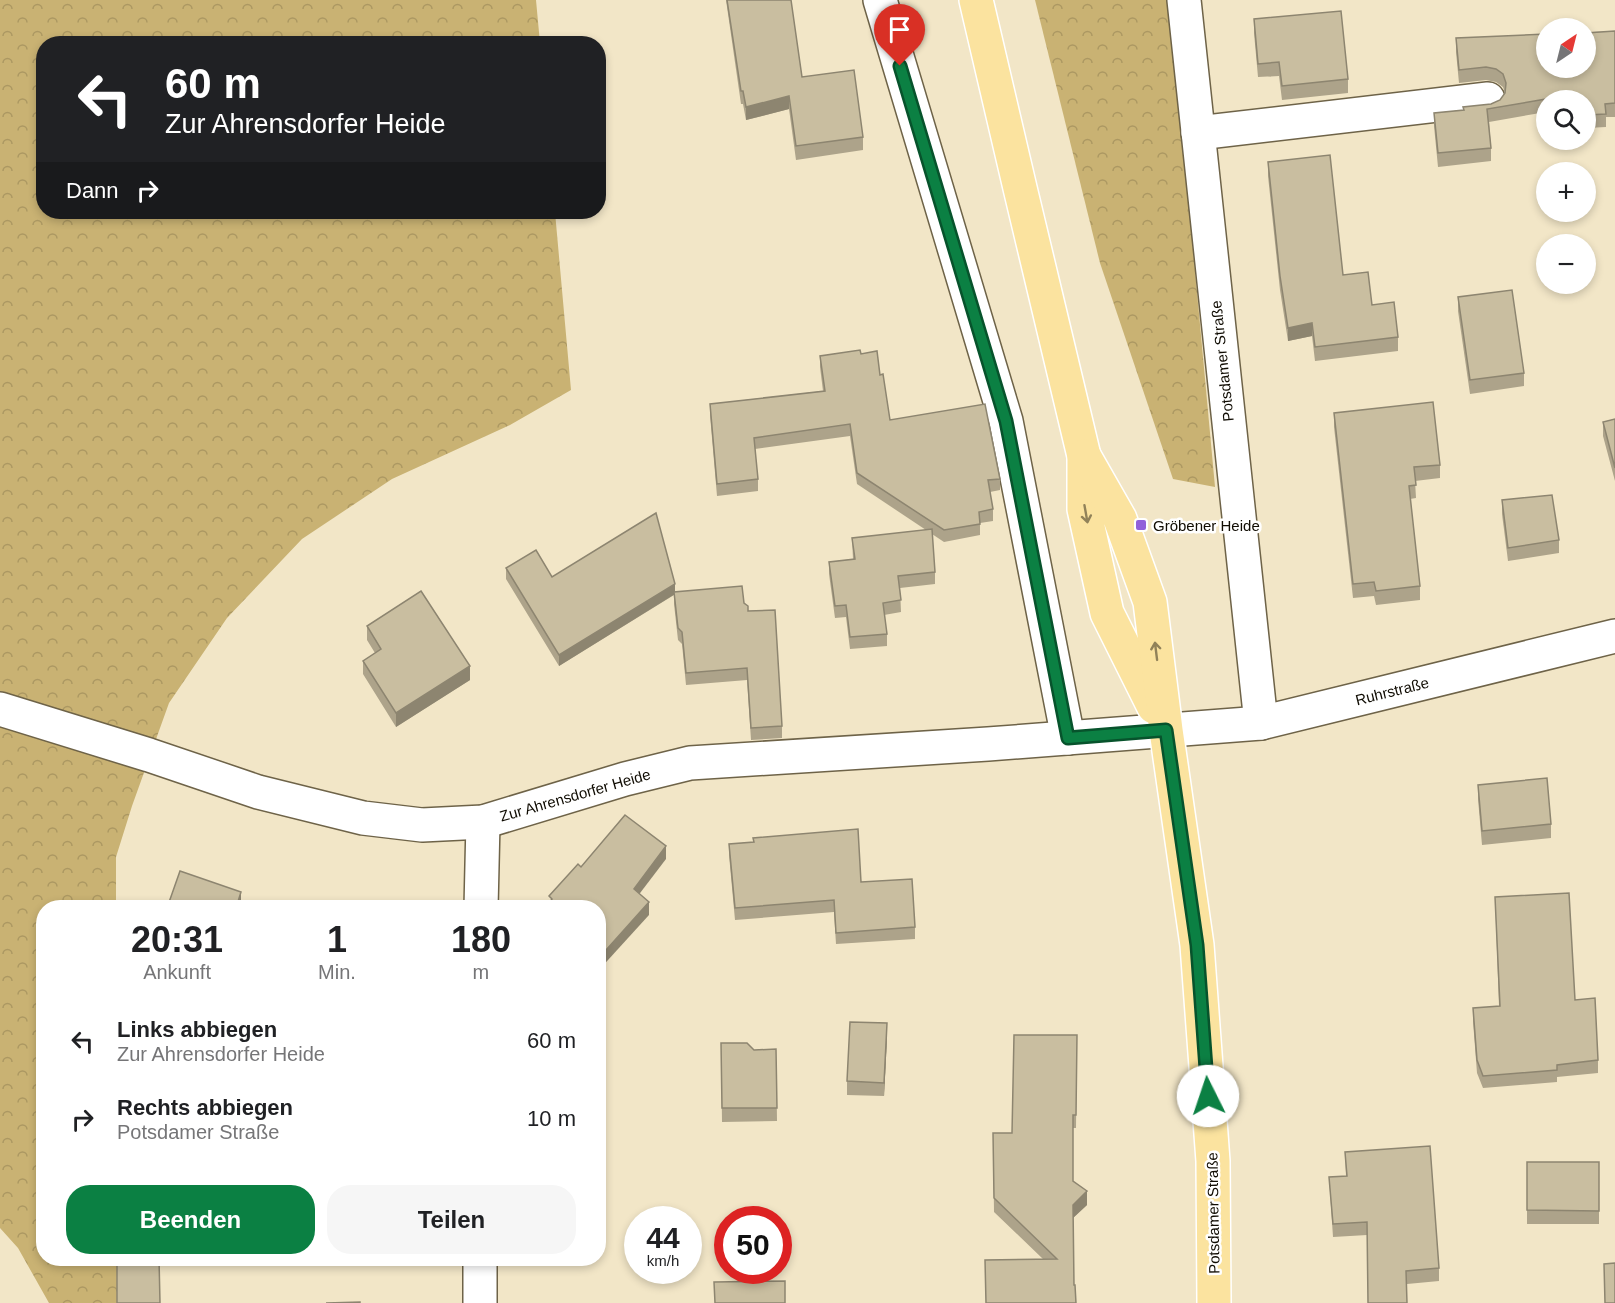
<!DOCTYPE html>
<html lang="de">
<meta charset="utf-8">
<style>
:root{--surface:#fff;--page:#f6f6f6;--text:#202124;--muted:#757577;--accent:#0b8043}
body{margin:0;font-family:Arial,sans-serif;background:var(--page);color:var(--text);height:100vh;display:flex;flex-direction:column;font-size:22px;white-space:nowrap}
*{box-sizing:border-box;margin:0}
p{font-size:20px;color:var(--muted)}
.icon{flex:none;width:33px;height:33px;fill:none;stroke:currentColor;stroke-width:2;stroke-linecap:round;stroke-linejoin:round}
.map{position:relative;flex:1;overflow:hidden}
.side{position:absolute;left:36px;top:900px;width:570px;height:366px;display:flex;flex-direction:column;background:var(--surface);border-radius:24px;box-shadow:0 3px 9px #0003}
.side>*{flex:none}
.top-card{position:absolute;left:36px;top:36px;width:570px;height:183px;border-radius:24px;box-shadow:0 3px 9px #0003;background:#202124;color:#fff;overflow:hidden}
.needle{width:39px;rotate:35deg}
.tools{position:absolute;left:1536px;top:18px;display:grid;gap:12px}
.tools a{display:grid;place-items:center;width:60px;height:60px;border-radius:50%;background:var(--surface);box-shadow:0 3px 9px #0003;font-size:30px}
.speed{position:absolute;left:624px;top:1206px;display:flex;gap:12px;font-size:30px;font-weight:700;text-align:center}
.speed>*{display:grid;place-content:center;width:78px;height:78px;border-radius:50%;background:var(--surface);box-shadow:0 3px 9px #0003;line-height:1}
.speed small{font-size:15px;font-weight:400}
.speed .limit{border:9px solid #d22;background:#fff;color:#111}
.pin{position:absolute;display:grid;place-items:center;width:51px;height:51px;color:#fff;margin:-62px -26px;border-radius:50% 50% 50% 0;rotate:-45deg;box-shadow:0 0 6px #0007}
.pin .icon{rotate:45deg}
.me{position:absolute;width:66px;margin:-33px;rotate:356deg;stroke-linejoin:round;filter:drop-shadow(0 0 4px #0008)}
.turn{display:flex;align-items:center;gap:21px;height:126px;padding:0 30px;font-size:27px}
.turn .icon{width:78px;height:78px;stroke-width:2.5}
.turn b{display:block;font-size:42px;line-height:51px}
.then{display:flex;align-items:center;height:57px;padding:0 30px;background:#0003;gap:12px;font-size:22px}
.eta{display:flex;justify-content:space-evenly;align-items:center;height:102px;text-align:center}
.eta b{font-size:36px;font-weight:700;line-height:42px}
.primary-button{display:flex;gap:12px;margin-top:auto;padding:12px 30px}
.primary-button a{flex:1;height:69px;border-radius:24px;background:var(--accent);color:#fff;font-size:24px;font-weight:700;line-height:69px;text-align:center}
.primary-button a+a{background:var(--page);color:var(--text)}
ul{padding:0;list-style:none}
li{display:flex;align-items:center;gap:18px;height:78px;padding:0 30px}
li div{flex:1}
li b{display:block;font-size:22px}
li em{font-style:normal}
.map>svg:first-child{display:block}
.forest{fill:url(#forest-crowns)}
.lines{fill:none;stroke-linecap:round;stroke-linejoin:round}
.minor-casing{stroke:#6e6348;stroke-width:36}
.major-casing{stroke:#fff;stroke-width:36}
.minor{stroke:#fff;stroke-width:33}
.major{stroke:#fbe39f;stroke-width:33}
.wall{fill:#ada38a}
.shaded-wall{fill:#8d8570}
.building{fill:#c9bea0;stroke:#8d8570;stroke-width:1.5}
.oneway{stroke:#918259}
.route-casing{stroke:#07532c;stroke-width:15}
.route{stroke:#0b8043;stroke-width:10}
.poi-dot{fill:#9160da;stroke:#fff;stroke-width:2}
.labels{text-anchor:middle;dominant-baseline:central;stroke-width:5;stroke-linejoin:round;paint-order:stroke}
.street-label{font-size:15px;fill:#100c03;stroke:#fff}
.poi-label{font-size:15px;fill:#100c03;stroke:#fff;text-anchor:start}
</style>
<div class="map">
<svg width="1615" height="1303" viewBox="0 0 1615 1303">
<defs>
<pattern id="forest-crowns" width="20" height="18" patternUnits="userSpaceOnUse" patternTransform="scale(1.5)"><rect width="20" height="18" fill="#c9b273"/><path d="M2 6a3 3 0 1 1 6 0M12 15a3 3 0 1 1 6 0" fill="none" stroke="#ac9862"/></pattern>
</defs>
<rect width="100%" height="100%" fill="#f2e6c7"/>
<!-- forest -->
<g class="forest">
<polygon points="0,0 536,0 540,43 44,44 44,212 555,212 571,390 510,425 392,479 302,539 227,618 169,703 132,806 116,857 116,907 44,908 44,1258 118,1259 118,1303 49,1303 18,1248 0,1228"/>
<polygon points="1035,0 1170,0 1215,487 1173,479 1100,263"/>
</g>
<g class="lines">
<!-- minor casing -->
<g class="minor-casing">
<g id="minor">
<polyline points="880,0 1006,421 1068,738"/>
<polyline points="1184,0 1261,723"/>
<polyline points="1198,133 1488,99"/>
<polyline points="0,709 149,755 258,792 363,818 422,825 483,822 625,779 690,763 988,744 1261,723 1615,636"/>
<polyline points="481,908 483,822"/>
<polyline points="480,1303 480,1258"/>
</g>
</g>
<!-- major casing -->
<g class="major-casing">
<g id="major">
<polyline points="976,0 1020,188 1084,456 1084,509 1107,613 1154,707"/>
<polyline points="1084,456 1120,519 1150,602 1166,730 1197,945 1213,1161 1214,1303"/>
</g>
</g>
<!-- minor -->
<use href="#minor" class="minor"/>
<!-- major -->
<use href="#major" class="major"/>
</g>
<!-- wall -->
<g class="wall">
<polygon points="726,0 791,0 802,77 863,137 863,150 796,160 789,109 746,120 743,104 741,104"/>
<polygon points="1254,19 1348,79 1348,93 1282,100 1279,76 1258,77 1254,33"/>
<polygon points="1615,31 1615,117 1606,117 1606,127 1586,128 1586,100 1546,100 1546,112 1489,122 1491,148 1491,161 1438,167 1434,126 1434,113 1463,110 1491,104 1500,100 1505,93 1503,87 1496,82 1486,80 1459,83 1456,52 1456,38"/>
<polygon points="1268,162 1343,275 1372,305 1398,337 1398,351 1315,361 1312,336 1288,341 1280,290 1268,176"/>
<polygon points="1458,297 1524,373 1524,386 1470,394 1458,311"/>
<polygon points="861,354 880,375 890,420 1000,479 1000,490 990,492 993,509 993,521 980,523 980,535 944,542 932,534 935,572 935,584 900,588 901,612 884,615 887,634 887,646 850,649 846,617 835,618 829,574 829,562 853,559 852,538 926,530 857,484 850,436 755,449 758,479 758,491 717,496 710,415 710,404 823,391 820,367 820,356"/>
<polygon points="1334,413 1440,465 1440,478 1415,481 1416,498 1410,499 1420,586 1420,600 1376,605 1374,596 1353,598 1334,427"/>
<polygon points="1615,419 1615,481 1603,436 1603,422"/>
<polygon points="1502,500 1559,540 1559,553 1508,561 1502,514"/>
<polygon points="506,568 552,577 675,592 744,603 748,611 782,726 782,738 751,740 747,680 686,685 682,644 678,640 674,604 674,595 559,666 506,579"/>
<polygon points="367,626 470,680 396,727 363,674 363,661 375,653 367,640"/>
<polygon points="1478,785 1551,824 1551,838 1482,845 1478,799"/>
<polygon points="753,838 861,882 915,927 915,939 836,944 834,912 735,920 729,855 729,844 753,842"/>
<polygon points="1495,897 1575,1000 1598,1060 1598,1073 1557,1077 1557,1082 1483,1088 1477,1073 1473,1021 1473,1008 1499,1006"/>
<polygon points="1077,1035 1076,1128 1073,1128 1073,1181 1087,1205 1073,1218 1074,1285 1076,1303 986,1303 985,1260 1043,1259 994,1212 993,1133 1012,1133"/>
<polygon points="887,1037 884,1096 847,1095 847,1081"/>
<polygon points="721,1043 754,1050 776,1049 777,1121 722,1122"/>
<polygon points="1345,1152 1439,1268 1439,1281 1407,1284 1367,1235 1333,1237 1329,1177 1346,1176"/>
<rect x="1527" y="1162" width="72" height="62"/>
<polygon points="327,1258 390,1258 390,1260 327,1261"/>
</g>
<!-- shaded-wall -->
<g class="shaded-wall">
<polygon points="789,96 789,109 746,120 746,107"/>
<polygon points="1312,323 1312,336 1288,341 1288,328"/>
<polygon points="675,584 675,594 559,666 559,655"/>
<polygon points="470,666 470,680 396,727 396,713"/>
<polygon points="666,846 666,859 634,901 634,889"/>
<polygon points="241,892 241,908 236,908"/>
<polygon points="649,902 649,915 598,971 598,959"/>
<polygon points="887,1023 887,1037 884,1096 884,1083"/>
<polygon points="1087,1191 1087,1205 1073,1218 1073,1205"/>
</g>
<!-- building -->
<g class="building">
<polygon points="727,0 791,0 802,77 854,70 863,137 796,146 789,96 746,107 743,91 741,91"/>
<polygon points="1341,11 1348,79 1282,86 1279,62 1258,64 1254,19"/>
<polygon points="1615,31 1615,103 1605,104 1606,114 1586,115 1586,100 1558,100 1558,97 1487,109 1491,148 1438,153 1434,113 1464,110 1463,107 1491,104 1500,100 1505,93 1506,83 1503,74 1496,69 1486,67 1459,70 1456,38 1546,34 1546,68 1586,68 1586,33"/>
<polygon points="1330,155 1343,275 1368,272 1372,305 1394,302 1398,337 1315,347 1312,323 1288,328 1280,276 1268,162"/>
<polygon points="1512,290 1524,373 1470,380 1458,297"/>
<polygon points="860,350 861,354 877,351 880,375 883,374 890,420 985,404 1000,479 988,480 993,509 979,512 980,524 944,530 857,473 850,424 754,438 758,479 717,484 710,404 825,391 820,356"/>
<polygon points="1433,402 1440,465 1414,467 1416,485 1409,486 1420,586 1376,591 1374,582 1353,584 1334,413"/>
<polygon points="1615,419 1615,468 1603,422"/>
<polygon points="1552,495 1559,540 1508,548 1502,500"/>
<polygon points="656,513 675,584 559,655 506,568 536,550 552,577"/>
<polygon points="932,529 935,572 898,576 901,600 883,603 887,634 850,637 846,605 835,606 829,562 855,559 852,538"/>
<polygon points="742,586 744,603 748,606 748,611 775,610 782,726 751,728 747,668 686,673 682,632 678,628 674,592"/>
<polygon points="421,591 470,666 396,713 363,661 381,649 367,626"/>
<polygon points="1547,778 1551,824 1482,831 1478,785"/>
<polygon points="625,815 666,846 634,889 649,902 598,959 598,908 545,908 552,899 549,896 578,864 581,867"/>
<polygon points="858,829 861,882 912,879 915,927 836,933 834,900 735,908 729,844 754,842 753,838"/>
<polygon points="180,871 241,892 236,908 167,908"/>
<polygon points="1569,893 1575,1000 1595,998 1598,1060 1557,1065 1557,1070 1483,1076 1477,1060 1473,1008 1500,1006 1495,897"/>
<polygon points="850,1022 887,1023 884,1083 847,1081"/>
<polygon points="1014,1035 1077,1035 1076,1115 1073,1115 1073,1181 1087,1191 1073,1205 1074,1285 1075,1285 1076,1303 986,1303 985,1260 1057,1259 994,1198 993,1133 1012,1133"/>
<polygon points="721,1043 747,1043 754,1050 776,1049 777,1108 722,1108"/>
<polygon points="598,1044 599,1093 598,1093"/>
<polygon points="1430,1146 1439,1268 1406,1271 1407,1303 1368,1303 1367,1222 1333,1224 1329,1177 1347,1176 1345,1152"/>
<polygon points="1527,1162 1599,1162 1599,1211 1527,1210"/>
<polygon points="117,1258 159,1258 160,1303 117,1303"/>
<polygon points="1615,1263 1615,1303 1605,1303 1604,1264"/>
<polygon points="785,1281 785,1303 715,1303 714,1282"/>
<polygon points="360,1302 360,1303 326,1303"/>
</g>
<!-- one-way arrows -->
<defs><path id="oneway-shaft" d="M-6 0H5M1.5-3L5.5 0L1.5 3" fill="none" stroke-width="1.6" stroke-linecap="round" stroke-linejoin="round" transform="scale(1.5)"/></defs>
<g class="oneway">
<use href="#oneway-shaft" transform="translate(1086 514) rotate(80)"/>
<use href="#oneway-shaft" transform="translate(1156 651) rotate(-97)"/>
</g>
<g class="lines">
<!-- route casing -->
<g class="route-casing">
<polyline id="route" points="900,66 1006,421 1068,738 1166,730 1197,945 1208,1096"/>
</g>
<!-- route -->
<use href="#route" class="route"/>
</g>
<!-- markers -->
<rect class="poi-dot" x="1135" y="519" width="12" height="12" rx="3"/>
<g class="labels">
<!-- street labels -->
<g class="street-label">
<text transform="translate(1222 361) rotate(-96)">Potsdamer Straße</text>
<text transform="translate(1392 691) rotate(-14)">Ruhrstraße</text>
<text transform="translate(575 795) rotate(-16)">Zur Ahrensdorfer Heide</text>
<text transform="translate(1213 1213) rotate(-91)">Potsdamer Straße</text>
</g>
<!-- poi labels -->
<g class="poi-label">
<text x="1153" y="525">Gröbener Heide</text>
</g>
</g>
</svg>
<div class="tools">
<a><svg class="needle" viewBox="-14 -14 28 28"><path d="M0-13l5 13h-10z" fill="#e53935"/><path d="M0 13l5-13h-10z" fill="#757577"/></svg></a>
<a><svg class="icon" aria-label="search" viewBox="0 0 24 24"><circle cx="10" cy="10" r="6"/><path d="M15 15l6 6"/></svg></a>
<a>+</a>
<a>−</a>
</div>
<div class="speed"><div>44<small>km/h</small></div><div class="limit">50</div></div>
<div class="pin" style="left:900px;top:66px;background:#d93025"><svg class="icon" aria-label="arrive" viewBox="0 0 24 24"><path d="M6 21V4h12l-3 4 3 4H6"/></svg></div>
<svg class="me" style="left:1208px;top:1096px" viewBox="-20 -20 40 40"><circle r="19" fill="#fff"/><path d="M0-13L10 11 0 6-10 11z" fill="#0b8043"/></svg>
<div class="top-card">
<div class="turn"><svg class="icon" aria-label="left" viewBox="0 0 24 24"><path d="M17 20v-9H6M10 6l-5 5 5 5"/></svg><div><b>60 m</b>Zur Ahrensdorfer Heide</div></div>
<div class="then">Dann<svg class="icon" aria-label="right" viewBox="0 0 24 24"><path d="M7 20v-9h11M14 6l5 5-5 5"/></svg></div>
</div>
<section class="side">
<div class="eta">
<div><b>20:31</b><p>Ankunft</p></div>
<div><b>1</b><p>Min.</p></div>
<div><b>180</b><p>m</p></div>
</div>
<ul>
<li><svg class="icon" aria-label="left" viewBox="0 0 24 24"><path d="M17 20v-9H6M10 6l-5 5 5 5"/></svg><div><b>Links abbiegen</b><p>Zur Ahrensdorfer Heide</p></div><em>60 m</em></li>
<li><svg class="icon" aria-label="right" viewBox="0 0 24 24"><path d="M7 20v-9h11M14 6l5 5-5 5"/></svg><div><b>Rechts abbiegen</b><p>Potsdamer Straße</p></div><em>10 m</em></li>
</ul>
<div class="primary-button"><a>Beenden</a><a>Teilen</a></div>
</section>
</div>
